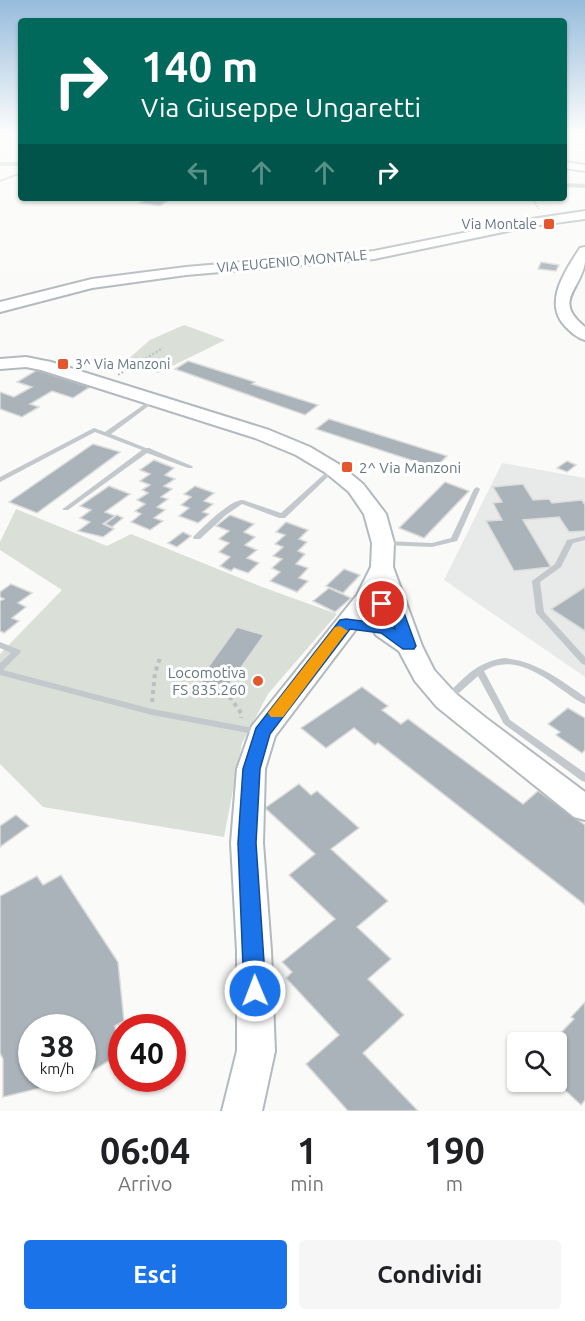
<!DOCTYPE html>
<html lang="it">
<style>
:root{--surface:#fff;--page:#f6f6f6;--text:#202124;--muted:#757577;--accent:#1a73e8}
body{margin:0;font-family:Ubuntu,sans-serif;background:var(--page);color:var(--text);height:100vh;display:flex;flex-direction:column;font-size:22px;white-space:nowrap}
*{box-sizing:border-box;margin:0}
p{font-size:20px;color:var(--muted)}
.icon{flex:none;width:33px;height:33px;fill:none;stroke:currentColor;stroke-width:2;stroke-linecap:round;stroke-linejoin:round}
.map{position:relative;height:1111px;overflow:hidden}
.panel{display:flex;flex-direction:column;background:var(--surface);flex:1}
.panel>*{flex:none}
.top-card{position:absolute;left:18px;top:18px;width:549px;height:183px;border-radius:6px;box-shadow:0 2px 4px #0004;background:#00695c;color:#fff;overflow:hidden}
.buttons{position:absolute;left:507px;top:1032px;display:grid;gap:12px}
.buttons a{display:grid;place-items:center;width:60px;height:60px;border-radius:6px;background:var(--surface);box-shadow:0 2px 4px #0004;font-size:30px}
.speed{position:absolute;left:18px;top:1014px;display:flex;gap:12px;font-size:30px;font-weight:700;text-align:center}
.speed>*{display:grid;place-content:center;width:78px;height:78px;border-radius:50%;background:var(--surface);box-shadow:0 2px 4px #0004;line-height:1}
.speed small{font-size:15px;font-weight:400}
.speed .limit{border:9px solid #d22;background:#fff;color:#111}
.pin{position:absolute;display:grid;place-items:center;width:51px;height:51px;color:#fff;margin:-26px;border:3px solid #fff;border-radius:50%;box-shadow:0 2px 6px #0007}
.me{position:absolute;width:66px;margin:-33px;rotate:359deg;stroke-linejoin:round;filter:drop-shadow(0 0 4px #0008)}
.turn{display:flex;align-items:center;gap:21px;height:126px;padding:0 24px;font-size:27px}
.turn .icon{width:78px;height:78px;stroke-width:2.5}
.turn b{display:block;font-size:42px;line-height:51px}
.lanes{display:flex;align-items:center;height:57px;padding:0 24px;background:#0003;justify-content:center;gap:30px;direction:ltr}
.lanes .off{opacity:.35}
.eta{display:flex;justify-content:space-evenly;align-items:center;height:102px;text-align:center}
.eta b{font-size:36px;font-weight:700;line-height:42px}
.cta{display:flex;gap:12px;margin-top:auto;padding:12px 24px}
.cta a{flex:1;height:69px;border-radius:6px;background:var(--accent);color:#fff;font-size:24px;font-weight:700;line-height:69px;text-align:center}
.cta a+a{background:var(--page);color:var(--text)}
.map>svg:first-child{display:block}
.built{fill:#e8e9e9}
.green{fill:#dadfd7}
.building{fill:#aab3b9;stroke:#dcdcda;stroke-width:1.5}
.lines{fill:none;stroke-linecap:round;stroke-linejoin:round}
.secondary-casing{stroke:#b3babf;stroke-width:4}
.path-far2{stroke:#bbbfc2;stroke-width:1.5;stroke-dasharray:1.5 1.5;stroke-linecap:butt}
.path-far1{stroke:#bbbfc2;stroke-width:2;stroke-dasharray:2 2;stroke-linecap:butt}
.path{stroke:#bbbfc2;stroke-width:4;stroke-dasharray:4 4;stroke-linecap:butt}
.lane{fill:#c3c8cc;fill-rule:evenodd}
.street{fill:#c3c8cc;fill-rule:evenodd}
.secondary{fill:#fff;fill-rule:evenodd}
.route{fill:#1a73e8;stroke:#114b97;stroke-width:1.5}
.slow{fill:#f59e0b}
.poi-dot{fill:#e4572e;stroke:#fff;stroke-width:2}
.labels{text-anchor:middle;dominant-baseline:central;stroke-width:6;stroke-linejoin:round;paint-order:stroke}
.far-poi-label{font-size:14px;fill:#657683;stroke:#fff;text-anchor:end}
.far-street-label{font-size:14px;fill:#657683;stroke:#fff}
.poi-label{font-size:15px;fill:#657683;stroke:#fff;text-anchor:start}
</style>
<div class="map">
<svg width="585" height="1111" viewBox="0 0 585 1111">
<rect width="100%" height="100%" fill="#fafaf8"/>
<!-- built -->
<polygon class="built" points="502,463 585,478 585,677 444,580"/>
<!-- green -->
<g class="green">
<polygon points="184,325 225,340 158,373 127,360 150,340"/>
<polygon points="16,509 107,546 131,534 262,587 337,614 268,694 242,743 224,837 43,807 0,764 0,654 62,590 0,550 0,542"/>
</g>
<!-- building -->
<g class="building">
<polygon points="149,198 150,198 168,201 160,206 139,203"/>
<polygon points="541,262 559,265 556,271 538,269"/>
<polygon points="188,361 255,382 252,384 318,405 305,415 175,369"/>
<polygon points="37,370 90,387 73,398 52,391 30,404 39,407 22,417 0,409 0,392 14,397 32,387 17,382"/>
<polygon points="329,419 447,456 435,468 316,429"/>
<polygon points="93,444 120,452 37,513 9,502"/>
<polygon points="154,460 174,468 165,475 175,479 164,486 172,489 161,497 168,499 157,507 165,510 154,518 163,521 150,530 131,522 141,514 135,511 145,504 137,500 148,493 142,490 150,485 140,481 150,474 140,470"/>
<polygon points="567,461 576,465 567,472 557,468"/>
<polygon points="445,482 469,491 424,538 399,528"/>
<polygon points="523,484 533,500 549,499 552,503 582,500 585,505 585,531 569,532 559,517 523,520 551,567 514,571 486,521 502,520 493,503 502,502 493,487"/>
<polygon points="109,486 130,494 105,512 115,516 103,524 114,529 103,537 78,531 90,522 80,518 91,510 80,506"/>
<polygon points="195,486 214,493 204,501 213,504 203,512 209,514 198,523 179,516 189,508 181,505 191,497 184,494"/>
<polygon points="117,515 123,518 112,527 105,524"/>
<polygon points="230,515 254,524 244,532 255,537 245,545 257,550 247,558 259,563 248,573 234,568 231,571 220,566 230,557 219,552 229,543 219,539 229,531 216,526"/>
<polygon points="286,522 308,530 299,539 307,542 298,551 305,554 296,564 308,568 299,578 308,581 297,592 270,581 280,572 272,568 282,559 273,556 283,547 275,544 285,535 276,532"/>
<polygon points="183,532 191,536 177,547 168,543"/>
<polygon points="344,569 360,575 343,593 326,586"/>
<polygon points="11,584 32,593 18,603 26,607 12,618 19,621 4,633 0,631 0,601 4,599 0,597 0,592"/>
<polygon points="585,587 585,631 551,609"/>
<polygon points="329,588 351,598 335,612 313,601"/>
<polygon points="237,627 264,635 225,690 198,681"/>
<polygon points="362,687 388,706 382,710 401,724 408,719 523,804 538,791 585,825 585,905 378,743 375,745 354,728 326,748 301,728"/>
<polygon points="568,708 585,718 585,750 582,753 556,735 560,732 548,724"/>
<polygon points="299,784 311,795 317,791 359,828 331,849 388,901 357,927 391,959 368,979 404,1015 363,1053 418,1111 348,1111 306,1064 339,1035 286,978 292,972 282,962 335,919 289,875 315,854 265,808"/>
<polygon points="16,815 29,826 0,847 0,826"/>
<polygon points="61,875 118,962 124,1021 115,1026 118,1055 82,1078 82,1028 32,1028 32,1078 82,1078 3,1097 3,1059 0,1053 0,896 37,876 43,885"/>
<polygon points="585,1002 585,1100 581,1105 556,1082 556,1042 552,1042 574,1019 571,1017"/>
</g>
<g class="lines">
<!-- secondary casing -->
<g class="secondary-casing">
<g id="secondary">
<polygon points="564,162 585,165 585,171 564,168"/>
<polygon points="585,211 585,219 532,226 374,259 186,275 92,288 0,312 0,302 92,279 186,267 374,251 532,219"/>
<path d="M585 247C585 252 585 257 585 262 581 290 552 301 585 327V340C577 338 571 332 565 326 543 303 565 271 580 248Z"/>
<polygon points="26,357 51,362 269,430 310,447 340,465 363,484 386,514 394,543 393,567 422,646 434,670 455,693 486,718 585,792 585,820 574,817 437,707 415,681 399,651 376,635 366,616 275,736 265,769 263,843 271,951 275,1051 262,1111 222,1111 237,1051 237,951 231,843 237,769 252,726 357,595 371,567 372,543 364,514 349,492 326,473 296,455 255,438 41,370 26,367 0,369 0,359"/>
</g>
</g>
<!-- path-far2 -->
<g class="path-far2">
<polyline points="564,143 585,146"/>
<polyline points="532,198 539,209"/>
</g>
<!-- path-far1 -->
<polyline class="path-far1" points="118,375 163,348"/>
<!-- path -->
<g class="path">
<polyline points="225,690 241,713 241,718"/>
<polyline points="152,702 155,673 160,658"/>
</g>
<!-- lane -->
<g class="lane">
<polygon points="21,172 21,174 0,182 0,180"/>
<polygon points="152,399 155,401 154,402 111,434 146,448 150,448 151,449 192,466 193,467 192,468 188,468 147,453 68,510 64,510 62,509 64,508 142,450 95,432 0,482 0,477 92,429 94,428 105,432"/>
<path d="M333 467 335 468 336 469 335 470 285 518H279L242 504 226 515 200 539H194L193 537C203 527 231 499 243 500L281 513 331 468Z"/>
<polygon points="477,487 480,489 457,541 432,547 385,545 381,543 385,541 432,543 451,538 474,489"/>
<polygon points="585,536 585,540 573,543 561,567 540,582 544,612 585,657 585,665 582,664 536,613 532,581 555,564 567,540"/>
<polygon points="0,642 20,650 21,652 3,670 152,709 258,729 261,730 263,732 261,734 258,735 152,715 0,675 0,663 11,653 0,648"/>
<path d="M504 658C536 661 559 679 585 697V704C576 701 569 694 561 689 539 673 511 654 484 671L510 720 585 773V782L582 781 504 724 478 676 451 700H445L444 698 445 696C466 677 474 663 504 658Z"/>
</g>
<!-- street -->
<g class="street">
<rect x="0" y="162" width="21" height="4"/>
<polygon points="564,183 585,184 585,188 564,187"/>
</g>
<!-- secondary -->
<use href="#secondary" class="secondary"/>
</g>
<!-- sky -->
<linearGradient id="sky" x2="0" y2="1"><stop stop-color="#96bcdc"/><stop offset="0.46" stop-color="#fdfdfc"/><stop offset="1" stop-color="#fdfdfc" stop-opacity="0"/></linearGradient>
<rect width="585" height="290" fill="url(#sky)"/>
<!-- route -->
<polygon class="route" points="382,599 401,607 403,610 416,646 414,649 403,649 381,633 350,629 270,734 260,769 256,843 266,991 263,998 255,1001 247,998 244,991 238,843 243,769 256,728 340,620 346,619 385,624 395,629 390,613 375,604"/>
<!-- slow -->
<polygon class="slow" points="340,626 348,631 345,634 283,717 271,717 268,713 271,709 335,627"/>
<!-- markers -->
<g class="poi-dot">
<rect x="543" y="218" width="12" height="12" rx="3"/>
<rect x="57" y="358" width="12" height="12" rx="3"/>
<rect x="341" y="461" width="12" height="12" rx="3"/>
<circle cx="258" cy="681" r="6"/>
</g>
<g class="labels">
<!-- far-poi labels -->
<g class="far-poi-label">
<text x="537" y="224">Via Montale</text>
<text x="75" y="364" text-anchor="start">3^ Via Manzoni</text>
</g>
<!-- far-street labels -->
<g class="far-street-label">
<text transform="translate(292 261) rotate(-5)">VIA EUGENIO MONTALE</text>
</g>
<!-- poi labels -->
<g class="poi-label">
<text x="359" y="467">2^ Via Manzoni</text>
<text x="246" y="672" text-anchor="end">Locomotiva<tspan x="246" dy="17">FS 835.260</tspan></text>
</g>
</g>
</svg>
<div class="buttons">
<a><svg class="icon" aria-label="search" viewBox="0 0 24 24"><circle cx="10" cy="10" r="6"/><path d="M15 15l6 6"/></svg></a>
</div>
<div class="speed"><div>38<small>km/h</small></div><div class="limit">40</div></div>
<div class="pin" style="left:382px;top:604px;background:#d93025"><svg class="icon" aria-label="arrive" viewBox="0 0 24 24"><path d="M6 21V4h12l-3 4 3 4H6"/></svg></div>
<svg class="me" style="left:255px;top:991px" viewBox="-20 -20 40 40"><circle r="17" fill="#1a73e8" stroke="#fff" stroke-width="3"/><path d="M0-11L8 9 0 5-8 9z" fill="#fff"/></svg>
<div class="top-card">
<div class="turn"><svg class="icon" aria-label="right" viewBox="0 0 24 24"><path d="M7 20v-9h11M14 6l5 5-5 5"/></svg><div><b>140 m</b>Via Giuseppe Ungaretti</div></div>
<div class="lanes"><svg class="icon off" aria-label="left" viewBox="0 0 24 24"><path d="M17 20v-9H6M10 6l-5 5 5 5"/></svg><svg class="icon off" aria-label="ahead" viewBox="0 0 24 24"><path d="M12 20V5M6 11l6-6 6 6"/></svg><svg class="icon off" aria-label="ahead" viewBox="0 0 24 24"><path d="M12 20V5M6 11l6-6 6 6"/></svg><svg class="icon" aria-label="right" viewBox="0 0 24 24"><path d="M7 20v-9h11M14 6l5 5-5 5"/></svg></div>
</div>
</div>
<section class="panel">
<div class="eta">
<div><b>06:04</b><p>Arrivo</p></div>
<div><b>1</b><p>min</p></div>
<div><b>190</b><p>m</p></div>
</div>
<div class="cta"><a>Esci</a><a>Condividi</a></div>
</section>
